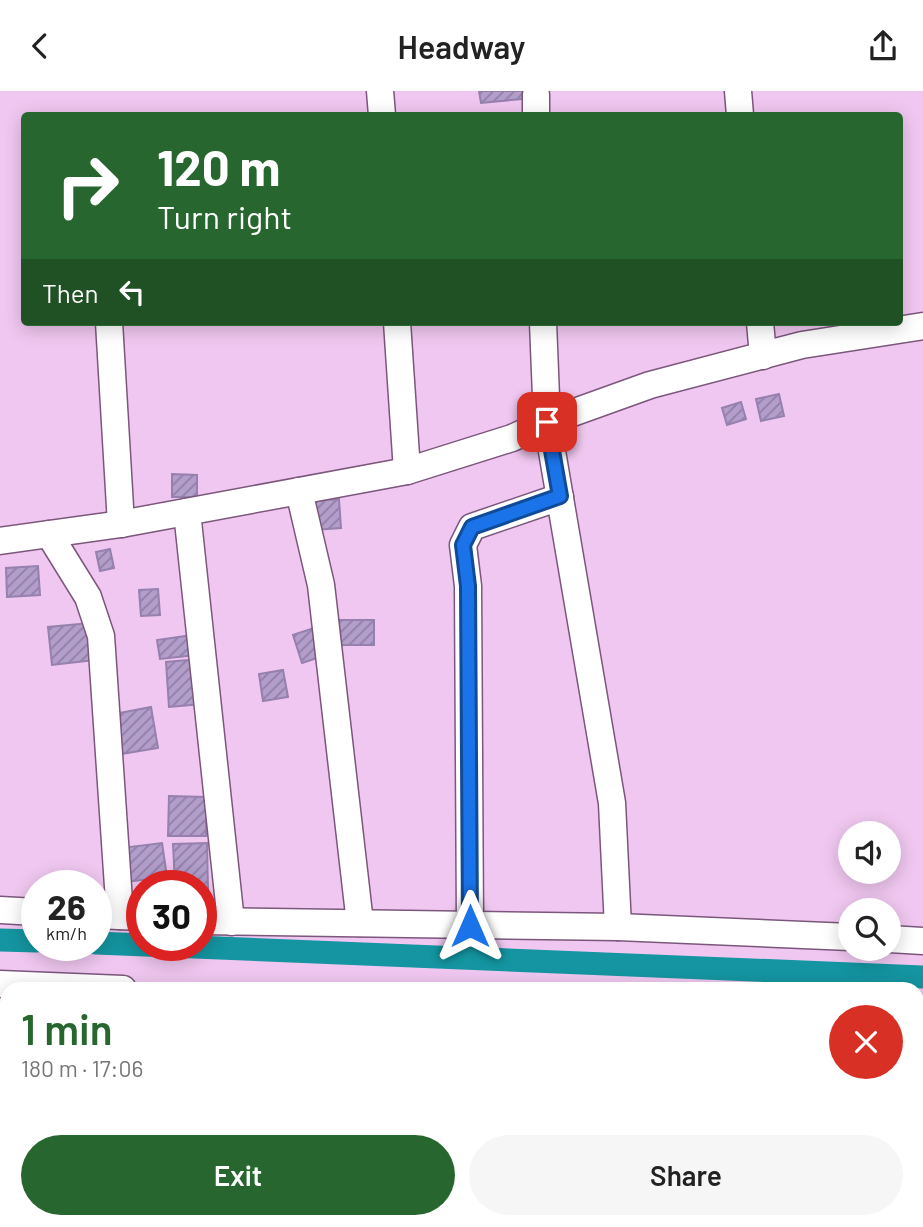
<!DOCTYPE html>
<meta charset="utf-8">
<style>
:root{--surface:#fff;--page:#f6f6f6;--text:#222;--muted:#767676;--accent:#27662e}
body{margin:0;font-family:Barlow,sans-serif;background:var(--page);color:var(--text);height:100vh;display:flex;flex-direction:column;font-size:26px;white-space:nowrap}
*{box-sizing:border-box;margin:0}
p{font-size:23px;color:var(--muted)}
.icon{flex:none;width:38px;height:38px;fill:none;stroke:currentColor;stroke-width:2;stroke-linecap:round;stroke-linejoin:round}
.map{position:relative;flex:1;overflow:hidden}
.drawer{position:absolute;left:0px;top:891px;width:924px;height:247px;display:flex;flex-direction:column;background:var(--surface);border-radius:21px 21px 0 0;box-shadow:0 4px 18px #0003}
.drawer>*{flex:none}
.hud{position:absolute;left:21px;top:21px;width:882px;height:214px;border-radius:7px;box-shadow:0 4px 18px #0003;background:#27662e;color:#fff;overflow:hidden}
.fabs{position:absolute;left:838px;top:730px;display:grid;gap:14px}
.fabs a{display:grid;place-items:center;width:63px;height:63px;border-radius:50%;background:var(--surface);box-shadow:0 4px 18px #0003;font-size:35px}
.speed{position:absolute;left:21px;top:779px;display:flex;gap:14px;font-size:35px;font-weight:700;text-align:center}
.speed>*{display:grid;place-content:center;width:91px;height:91px;border-radius:50%;background:var(--surface);box-shadow:0 4px 18px #0003;line-height:1}
.speed small{font-size:18px;font-weight:400}
.speed .limit{border:10px solid #d22;background:#fff;color:#111}
.pin{position:absolute;display:grid;place-items:center;width:60px;height:60px;color:#fff;margin:-30px;border-radius:14px;box-shadow:0 4px 10px #0006}
.me{position:absolute;width:77px;margin:-38px;rotate:0deg;stroke-linejoin:round;filter:drop-shadow(0 0 5px #0008)}
.turn{display:flex;align-items:center;gap:24px;height:147px;padding:0 21px;font-size:32px}
.turn .icon{width:91px;height:91px;stroke-width:2.5}
.turn b{display:block;font-size:49px;line-height:60px}
.then{display:flex;align-items:center;height:66px;padding:0 21px;background:#0003;gap:14px;font-size:26px}
.round{display:grid;place-items:center;flex:none;width:74px;height:74px;border-radius:37px;background:var(--page)}
.summary{display:flex;align-items:center;justify-content:space-between;height:119px;padding:0 21px}
h1{font-size:42px;font-weight:600;line-height:52px;color:var(--accent)}
.primary-button{display:flex;gap:14px;margin-top:auto;padding:14px 21px}
.primary-button a{flex:1;height:80px;border-radius:42px;background:var(--accent);color:#fff;font-size:28px;font-weight:600;line-height:80px;text-align:center}
.primary-button a+a{background:var(--page);color:var(--text)}
header{display:flex;justify-content:space-between;align-items:center;height:91px;padding:0 21px;background:var(--surface);font-size:32px;font-weight:600}
.map>svg:first-child{display:block}
.lines{fill:none;stroke-linecap:round;stroke-linejoin:round}
.canal{stroke:#1495a1;stroke-width:23}
.building{fill:url(#building-hatch);stroke:#9681ae;stroke-width:2}
.street-casing{stroke:#7b577c;stroke-width:29}
.street{stroke:#fff;stroke-width:26}
.route-casing{stroke:#114b97;stroke-width:18}
.route{stroke:#1a73e8;stroke-width:12}
</style>
<header><svg class="icon" aria-label="back" viewBox="0 0 24 24"><path d="M15 5l-7 7 7 7"/></svg>Headway<svg class="icon" aria-label="share" viewBox="0 0 24 24"><path d="M12 15V3M7 8l5-5 5 5M5 13v7h14v-7"/></svg></header>
<div class="map">
<svg width="923" height="1136" viewBox="0 0 923 1136">
<defs>
<pattern id="building-hatch" width="6" height="6" patternUnits="userSpaceOnUse" patternTransform="scale(1.75)"><rect width="6" height="6" fill="#b29dcb"/><path d="M-1 1l2-2M0 6l6-6M5 7l2-2" fill="none" stroke="#907fa4"/></pattern>
</defs>
<rect width="100%" height="100%" fill="#f0c7f0"/>
<g class="lines">
<!-- canal -->
<g class="canal">
<polyline points="0,849 37,850"/>
<polyline points="96,852 923,886"/>
</g>
</g>
<!-- building -->
<g class="building">
<polygon points="479,0 522,0 522,8 481,12"/>
<polygon points="779,303 784,325 761,330 756,308"/>
<polygon points="741,311 746,328 727,334 722,317"/>
<polygon points="172,383 197,384 197,406 172,406"/>
<polygon points="339,408 341,437 314,439 311,410"/>
<polygon points="110,458 114,477 100,480 96,461"/>
<polygon points="38,475 40,504 7,506 6,477"/>
<polygon points="158,498 160,524 141,525 139,499"/>
<polygon points="336,529 374,529 374,554 337,554"/>
<polygon points="90,532 94,569 52,574 48,536"/>
<polygon points="314,537 323,565 302,572 293,544"/>
<polygon points="193,544 196,564 160,568 157,549"/>
<polygon points="199,568 202,613 169,616 166,571"/>
<polygon points="283,579 288,606 263,610 259,583"/>
<polygon points="151,616 158,657 121,663 114,623"/>
<polygon points="169,705 206,706 206,745 168,745"/>
<polygon points="162,752 167,786 126,791 121,757"/>
<polygon points="207,752 208,798 201,798 201,794 175,794 173,753"/>
</g>
<g class="lines">
<!-- street casing -->
<g class="street-casing">
<g id="street">
<polyline points="380,0 382,24"/>
<polyline points="738,0 740,24"/>
<polyline points="536,4 536,24"/>
<polyline points="109,231 121,433"/>
<polyline points="397,231 407,380"/>
<polyline points="543,231 547,331 612,712 618,836"/>
<polyline points="760,231 763,265"/>
<polyline points="299,400 321,494 360,832"/>
<polyline points="187,421 231,831"/>
<polyline points="49,443 88,506 101,545 120,825"/>
<polyline points="0,450 121,433 407,380 512,347 547,331 650,294 802,254 923,235"/>
<polyline points="0,819 37,821"/>
<polyline points="96,824 142,826"/>
<polyline points="201,830 618,836 850,846"/>
<polyline points="470,835 468,495 463,454 472,436 560,406"/>
<polyline points="889,848 923,850"/>
<polyline points="0,893 123,898"/>
<polyline points="917,925 923,925"/>
</g>
</g>
<!-- street -->
<use href="#street" class="street"/>
</g>
<g class="lines">
<!-- route casing -->
<g class="route-casing">
<polyline id="route" points="470,835 468,495 463,454 472,436 560,405 547,331"/>
</g>
<!-- route -->
<use href="#route" class="route"/>
</g>
</svg>
<div class="fabs">
<a><svg class="icon" aria-label="sound" viewBox="0 0 24 24"><path d="M4 9h4l5-4v14l-5-4H4zM17 9q2 3 0 6"/></svg></a>
<a><svg class="icon" aria-label="search" viewBox="0 0 24 24"><circle cx="10" cy="10" r="6"/><path d="M15 15l6 6"/></svg></a>
</div>
<div class="speed"><div>26<small>km/h</small></div><div class="limit">30</div></div>
<div class="pin" style="left:547px;top:331px;background:#d93025"><svg class="icon" aria-label="arrive" viewBox="0 0 24 24"><path d="M6 21V4h12l-3 4 3 4H6"/></svg></div>
<svg class="me" style="left:470px;top:835px" viewBox="-20 -20 40 40"><path d="M0-17L14 15 0 8-14 15z" fill="#1a73e8" stroke="#fff" stroke-width="4"/></svg>
<div class="hud">
<div class="turn"><svg class="icon" aria-label="right" viewBox="0 0 24 24"><path d="M7 20v-9h11M14 6l5 5-5 5"/></svg><div><b>120 m</b>Turn right</div></div>
<div class="then">Then<svg class="icon" aria-label="left" viewBox="0 0 24 24"><path d="M17 20v-9H6M10 6l-5 5 5 5"/></svg></div>
</div>
<section class="drawer">
<div class="summary"><div><h1>1 min</h1><p>180 m · 17:06</p></div><a class="round" style="background:#d93025;color:#fff"><svg class="icon" aria-label="close" viewBox="0 0 24 24"><path d="M6 6l12 12M18 6L6 18"/></svg></a></div>
<div class="primary-button"><a>Exit</a><a>Share</a></div>
</section>
</div>
